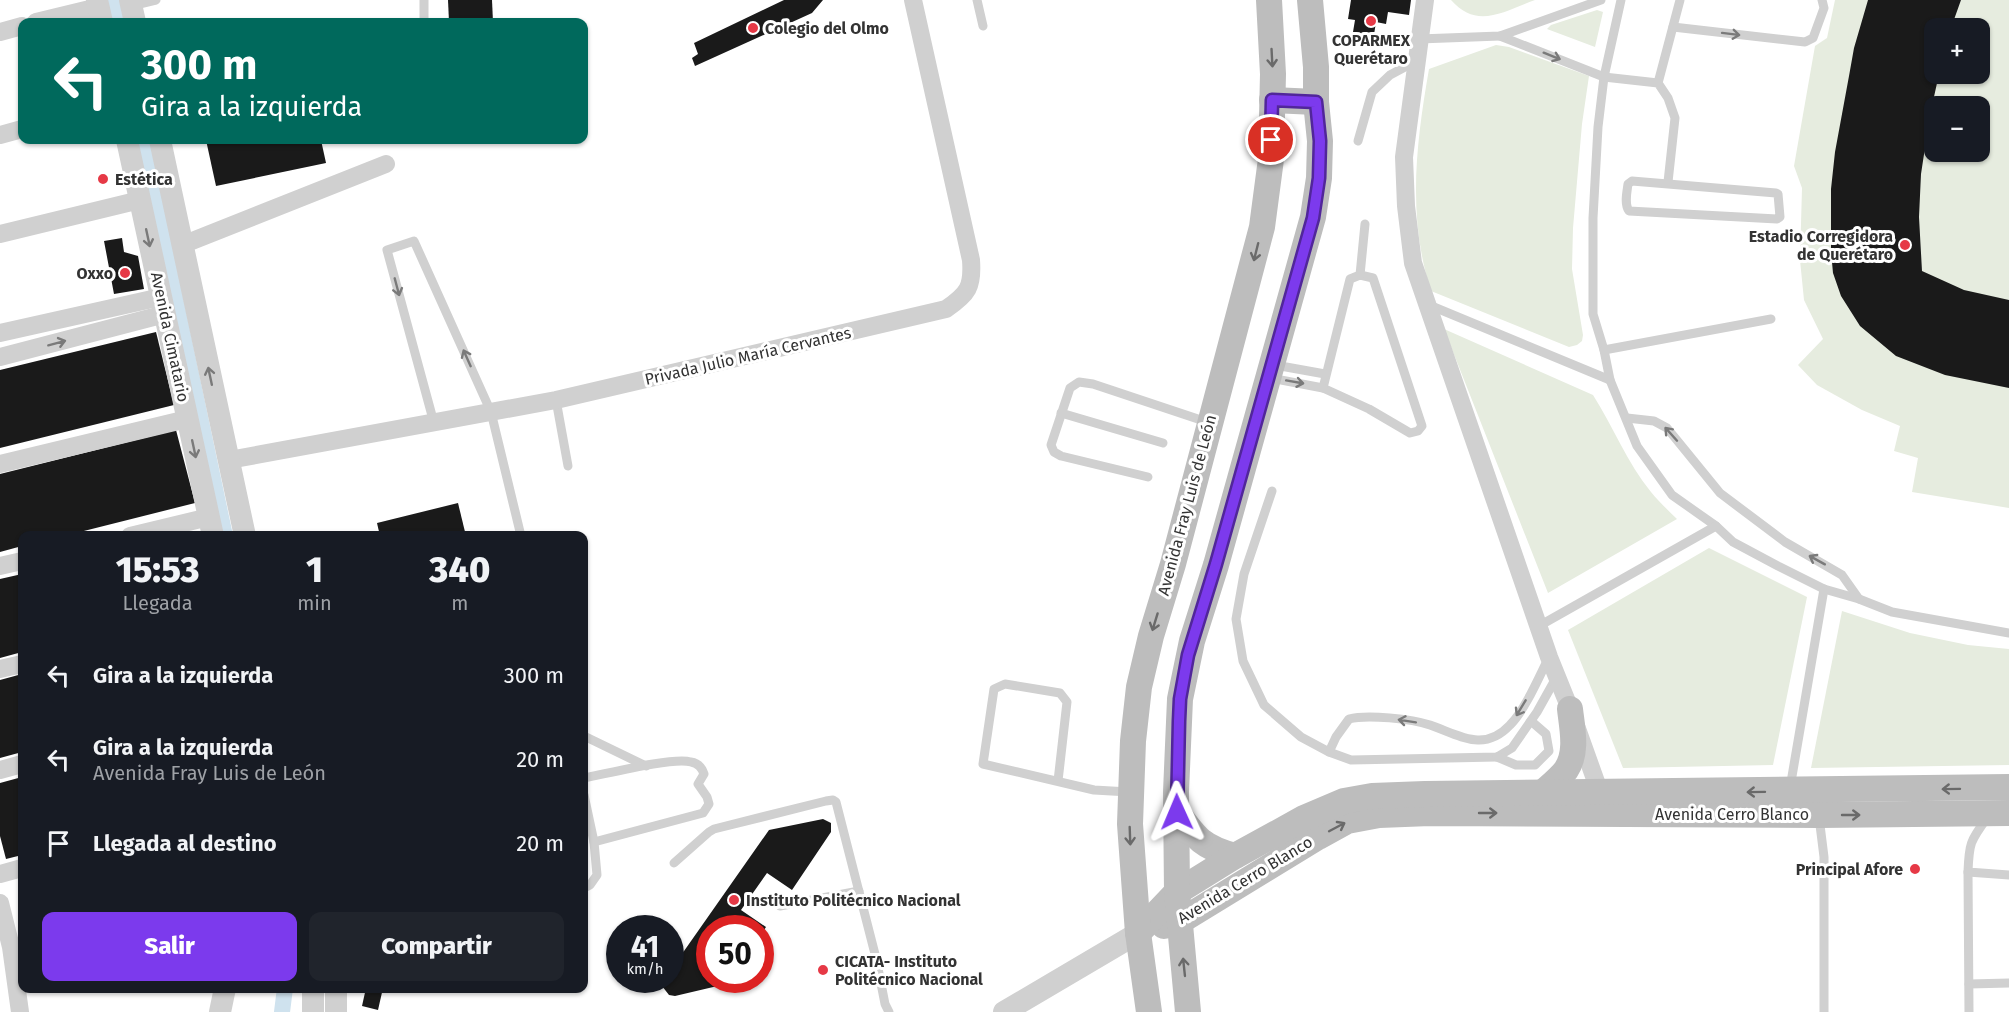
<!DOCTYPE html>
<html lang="es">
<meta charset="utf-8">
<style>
:root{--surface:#171b24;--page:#20242c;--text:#f1f3f6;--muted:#9ea1a6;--accent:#7c3aed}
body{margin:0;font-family:"Fira Sans",sans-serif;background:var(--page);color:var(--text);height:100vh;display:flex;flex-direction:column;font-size:22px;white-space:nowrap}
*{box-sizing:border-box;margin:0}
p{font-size:20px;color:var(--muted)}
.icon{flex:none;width:33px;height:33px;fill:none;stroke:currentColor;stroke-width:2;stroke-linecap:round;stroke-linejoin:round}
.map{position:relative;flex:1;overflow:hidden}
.drawer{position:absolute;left:18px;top:531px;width:570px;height:462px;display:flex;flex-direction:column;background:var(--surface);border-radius:12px;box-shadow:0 2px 4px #0004}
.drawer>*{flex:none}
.top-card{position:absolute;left:18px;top:18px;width:570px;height:126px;border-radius:12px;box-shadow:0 2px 4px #0004;background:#00695c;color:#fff;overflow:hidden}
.fabs{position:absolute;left:1924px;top:18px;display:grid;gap:12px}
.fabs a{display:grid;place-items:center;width:66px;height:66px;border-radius:12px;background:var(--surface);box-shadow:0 2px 4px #0004;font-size:30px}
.speed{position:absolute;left:606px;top:915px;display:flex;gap:12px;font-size:30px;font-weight:700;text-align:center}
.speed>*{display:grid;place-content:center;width:78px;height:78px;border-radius:50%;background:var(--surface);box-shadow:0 2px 4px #0004;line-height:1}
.speed small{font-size:15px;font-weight:400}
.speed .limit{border:9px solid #d22;background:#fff;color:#111}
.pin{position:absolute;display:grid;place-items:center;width:51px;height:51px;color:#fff;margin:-26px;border:3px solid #fff;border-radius:50%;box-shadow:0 2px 6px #0007}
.me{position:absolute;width:66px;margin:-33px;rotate:359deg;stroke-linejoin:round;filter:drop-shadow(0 0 4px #0008)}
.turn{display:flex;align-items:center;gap:21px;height:126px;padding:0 24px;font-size:27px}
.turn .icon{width:78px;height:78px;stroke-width:2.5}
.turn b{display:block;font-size:42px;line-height:51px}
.eta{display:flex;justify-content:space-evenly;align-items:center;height:102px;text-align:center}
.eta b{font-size:36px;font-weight:800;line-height:42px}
.button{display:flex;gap:12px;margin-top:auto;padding:12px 24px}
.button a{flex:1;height:69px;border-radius:12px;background:var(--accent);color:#fff;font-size:24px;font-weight:800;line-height:69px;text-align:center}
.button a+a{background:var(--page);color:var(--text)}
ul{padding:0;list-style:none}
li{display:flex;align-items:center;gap:18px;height:84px;padding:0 24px}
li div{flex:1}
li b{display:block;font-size:22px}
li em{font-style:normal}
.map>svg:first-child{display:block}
.green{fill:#e6ecdf;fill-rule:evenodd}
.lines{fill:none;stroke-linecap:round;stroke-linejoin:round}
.canal{stroke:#cfe2ee;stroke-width:16}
.building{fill:#1a1a1a}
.service{stroke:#d0d0d0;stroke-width:9}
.minor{stroke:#d0d0d0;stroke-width:18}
.tertiary{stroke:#d0d0d0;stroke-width:22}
.secondary{stroke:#bdbdbd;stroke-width:26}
.oneway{stroke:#7a7a7a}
.oneway2{stroke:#6a6a6a}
.route-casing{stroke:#51269a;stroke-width:15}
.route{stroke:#7c3aed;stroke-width:10}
.poi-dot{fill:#e63946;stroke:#fff;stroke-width:2}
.labels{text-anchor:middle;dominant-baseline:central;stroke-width:6;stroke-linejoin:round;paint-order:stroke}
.poi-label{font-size:16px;font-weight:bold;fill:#333;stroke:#fff;text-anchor:start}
.street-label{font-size:16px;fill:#333;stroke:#fff}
</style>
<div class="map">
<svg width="2009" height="1012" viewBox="0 0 2009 1012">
<rect width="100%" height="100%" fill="#fff"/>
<!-- green -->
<g class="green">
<path d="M1451 0H1535C1504 11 1477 30 1451 0Z"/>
<path d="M1835 0H2009V508L1912 492 1918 458 1894 451 1900 426 1862 410 1817 385 1798 365 1823 339 1804 300 1800 260 1802 188 1794 166 1815 46 1827 38ZM1935 28H1980V74H1935ZM1935 106H1980V152H1935Z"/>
<polygon points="1597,10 1603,12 1595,47 1547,29 1551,25"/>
<path d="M1496 45 1509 47 1589 76 1582 124 1573 228 1572 269 1583 335 1582 341 1577 345 1569 347 1431 291C1407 217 1416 144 1429 69Z"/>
<path d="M1444 329 1593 395C1613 426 1627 463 1651 492 1659 502 1669 511 1677 519L1548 593Z"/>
<polygon points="1709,548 1807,597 1773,765 1623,768 1568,630"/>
<polygon points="1842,611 1910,633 1968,645 2009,649 2009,765 1811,768"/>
</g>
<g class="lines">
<!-- canal -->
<g class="canal">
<polyline points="112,0 117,22"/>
<polyline points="142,140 225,536"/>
<polyline points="282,1012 285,988"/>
</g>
</g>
<!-- building -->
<g class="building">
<polygon points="448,0 492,0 493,22 449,22"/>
<polygon points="784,0 823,0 812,13 695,66 692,58 698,54 694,43"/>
<polygon points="1351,0 1411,0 1409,15 1388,12 1386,24 1376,22 1373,41 1352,38 1355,20 1348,19"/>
<polygon points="1868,0 1961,0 1951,28 1935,28 1935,74 1939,74 1930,115 1921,174 1919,217 1922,271 1964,290 2009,300 2009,388 1945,375 1896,356 1860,326 1841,296 1833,273 1831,251 1831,189 1835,152 1849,76 1854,48"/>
<polygon points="206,140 321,140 326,163 216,186"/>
<polygon points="122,238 124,252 138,256 144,289 114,294 104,241"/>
<polygon points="156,332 174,405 0,448 0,370"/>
<polygon points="176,430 195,503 64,536 22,536 22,546 0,552 0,474"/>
<polygon points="458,503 466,536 380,536 377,523"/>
<polygon points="193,531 194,536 178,536 178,535"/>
<polygon points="22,574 22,652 0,658 0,579"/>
<polygon points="22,674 22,752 0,758 0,680"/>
<polygon points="22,777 22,855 6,859 0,836 0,783"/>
<polygon points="823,819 831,823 831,832 792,890 767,873 741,910 766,927 760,936 760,928 710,928 710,980 730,980 726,984 675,996 669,995 662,986 664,981 670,980 670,971 769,830"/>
<polygon points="366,988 383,988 378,1010 362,1006"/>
</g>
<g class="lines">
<!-- service -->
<g class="service">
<polyline points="424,0 424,22"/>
<polyline points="977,0 983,26"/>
<polyline points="1621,0 1604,77 1598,127 1593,218 1593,314 1604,350 1610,380 1637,446 1672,495 1716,526 1733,542 1778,566 1824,589 1859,599 1892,612 2009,633"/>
<polyline points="131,6 156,0"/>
<polyline points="1673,27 1805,42 1813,38 1824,8 1822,0"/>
<polyline points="1500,36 1604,77 1658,83 1668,98 1675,118 1668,182"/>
<polyline points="1419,39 1500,36 1601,0"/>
<polyline points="1658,83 1680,0"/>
<polyline points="1358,141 1372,92 1390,75 1416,61"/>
<path d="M1632 181 1776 193 1778 194 1780 217 1777 219 1629 211C1624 204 1627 192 1628 184Z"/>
<polygon points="1360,275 1373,278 1422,426 1418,431 1410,433 1369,409 1323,388 1350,279"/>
<polyline points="1360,275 1365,224"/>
<polyline points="1429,305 1610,380"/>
<polyline points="1604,350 1771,319"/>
<polyline points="1275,365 1325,374"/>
<polyline points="1270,378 1323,388"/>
<polyline points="556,400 568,466"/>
<polyline points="1061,413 1163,443"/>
<polyline points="1627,418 1654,421 1667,428 1720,493 1785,542 1842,575 1859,599"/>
<polyline points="434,423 387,250 414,241 491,412 521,536"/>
<polyline points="1148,477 1061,456 1054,452 1051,445 1070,388 1079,382 1093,384 1207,422"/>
<polyline points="1272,491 1244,574 1236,619 1243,661 1264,705 1301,737 1329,752 1351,760 1497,757 1512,748 1537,712 1556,678"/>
<polyline points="1539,626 1716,526"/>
<polyline points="584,736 646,766"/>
<path d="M1329 752 1336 737 1349 719C1367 714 1412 719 1430 725 1459 735 1484 753 1510 725 1525 710 1539 677 1549 657"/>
<polyline points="1497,757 1516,765 1535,765 1549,751 1546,734 1531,721"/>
<path d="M584 778C606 774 672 757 691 762 698 763 702 768 704 774L698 784 707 797 709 804 703 813 594 842"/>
<polyline points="1058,781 1067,702 1060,693 1005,684 994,689 983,764 1094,790 1129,792"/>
<polyline points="1790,788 1824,589"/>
<polyline points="584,795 594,842 597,875 590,885 584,888"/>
<polyline points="1819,817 1824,857 1824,1012"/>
<path d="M1987 818C1970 841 1969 844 1968 872L2009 875"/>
<polyline points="674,863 709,832 714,829 826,801 833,800 836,802 876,958 885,1004 889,1012"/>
<polyline points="1968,872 1969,1012"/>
<polyline points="780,906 859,891"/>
<polyline points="1969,984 2009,983"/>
</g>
<!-- minor -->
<g class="minor">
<polyline points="1425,0 1404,157 1406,206 1413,263 1549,657 1570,709 1600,793"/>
<polyline points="36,22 98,7"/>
<polyline points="0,32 22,26"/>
<polyline points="0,135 22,129"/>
<polyline points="0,234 140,200"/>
<polyline points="182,245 386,164"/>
<polyline points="0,333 161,297"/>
<polyline points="0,357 165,314"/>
<path d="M229 460 556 400 946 309C968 294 973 287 971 260L913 0"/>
<polyline points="0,464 187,419"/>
<polyline points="130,536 209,517"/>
<polyline points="0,566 22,561"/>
<polyline points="0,669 22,664"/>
<polyline points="0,770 22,764"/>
<polyline points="0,874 22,868"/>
<polyline points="0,903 11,947 20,1012"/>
</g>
<!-- tertiary -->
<g class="tertiary">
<polyline points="97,0 102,22"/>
<polyline points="130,0 135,22"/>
<polyline points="127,140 213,536"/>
<polyline points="160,140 245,536"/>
<polyline points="336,988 336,1012"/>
<polyline points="220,1012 225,988"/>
<polyline points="313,1012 313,988"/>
<polyline points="1004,1012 1138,933"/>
</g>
<!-- secondary -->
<g class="secondary">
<polyline points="1272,100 1316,102"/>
<path d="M1542 793C1550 786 1560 778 1566 770 1578 752 1572 728 1570 709"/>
<path d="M1177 812C1196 838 1202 847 1235 856"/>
<polyline points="1164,926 1179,922 1318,837 1347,821 1379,815 1430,813 1819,815 2009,813"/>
<polyline points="1138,933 1177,892 1235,856 1304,818 1344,801 1372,796 1425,794 2009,787"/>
<polyline points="1149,1012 1138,933 1130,824 1133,741 1139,687 1151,636 1173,564 1262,227 1271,159 1273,74 1269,0"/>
<polyline points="1188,1012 1177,892 1176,792 1180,699 1192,641 1216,565 1313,217 1319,178 1320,141 1316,102 1316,67 1310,0"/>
</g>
</g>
<!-- one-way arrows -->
<defs><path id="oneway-shaft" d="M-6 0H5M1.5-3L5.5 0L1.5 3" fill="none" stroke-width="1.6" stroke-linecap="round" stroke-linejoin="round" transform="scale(1.5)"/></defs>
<g class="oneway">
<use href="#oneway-shaft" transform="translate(1731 34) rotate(7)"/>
<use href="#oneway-shaft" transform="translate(1552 56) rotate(22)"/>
<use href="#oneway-shaft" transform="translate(148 238) rotate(78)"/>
<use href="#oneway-shaft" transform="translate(397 287) rotate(75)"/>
<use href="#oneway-shaft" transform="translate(57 343) rotate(-15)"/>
<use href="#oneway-shaft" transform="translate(467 358) rotate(-114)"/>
<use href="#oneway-shaft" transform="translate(210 376) rotate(-102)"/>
<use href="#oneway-shaft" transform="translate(1295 382) rotate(10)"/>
<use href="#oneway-shaft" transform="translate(1671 434) rotate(-132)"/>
<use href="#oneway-shaft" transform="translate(194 449) rotate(78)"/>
<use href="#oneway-shaft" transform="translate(1817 560) rotate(-151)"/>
<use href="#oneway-shaft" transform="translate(1521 708) rotate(121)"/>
<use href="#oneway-shaft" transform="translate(1407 721) rotate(-171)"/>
</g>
<g class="oneway2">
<use href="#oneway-shaft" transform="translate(1272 58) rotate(87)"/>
<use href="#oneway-shaft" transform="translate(1256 252) rotate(104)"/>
<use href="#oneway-shaft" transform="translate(1155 622) rotate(107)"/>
<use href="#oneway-shaft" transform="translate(1951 789) rotate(179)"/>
<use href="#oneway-shaft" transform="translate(1756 792) rotate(179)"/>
<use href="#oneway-shaft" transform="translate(1488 813)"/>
<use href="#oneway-shaft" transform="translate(1851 815)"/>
<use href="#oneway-shaft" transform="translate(1337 827) rotate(-28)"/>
<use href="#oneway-shaft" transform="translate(1130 836) rotate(88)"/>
<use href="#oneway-shaft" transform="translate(1184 967) rotate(-96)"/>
</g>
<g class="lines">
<!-- route casing -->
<g class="route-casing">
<polyline id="route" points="1177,812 1179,721 1180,699 1188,655 1216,564 1313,218 1319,178 1320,141 1316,102 1272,100 1271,140"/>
</g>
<!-- route -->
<use href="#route" class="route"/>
</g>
<!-- markers -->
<g class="poi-dot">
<circle cx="1371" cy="21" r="6"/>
<circle cx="753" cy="28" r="6"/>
<circle cx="103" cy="179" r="6"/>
<circle cx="1905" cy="245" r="6"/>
<circle cx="125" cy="273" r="6"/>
<circle cx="1915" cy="869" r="6"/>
<circle cx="734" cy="900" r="6"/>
<circle cx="823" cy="970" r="6"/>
</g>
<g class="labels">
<!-- poi labels -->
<g class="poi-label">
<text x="765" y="28">Colegio del Olmo</text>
<text x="1371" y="40" text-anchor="middle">COPARMEX<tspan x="1371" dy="18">Querétaro</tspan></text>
<text x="115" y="179">Estética</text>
<text x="1893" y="236" text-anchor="end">Estadio Corregidora<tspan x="1893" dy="18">de Querétaro</tspan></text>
<text x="113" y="273" text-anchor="end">Oxxo</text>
<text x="1903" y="869" text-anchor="end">Principal Afore</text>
<text x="746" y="900">Instituto Politécnico Nacional</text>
<text x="835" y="961">CICATA- Instituto<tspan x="835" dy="18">Politécnico Nacional</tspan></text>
</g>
<!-- street labels -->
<g class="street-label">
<text transform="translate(170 337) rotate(78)">Avenida Cimatario</text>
<text transform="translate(748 356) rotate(-13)">Privada Julio María Cervantes</text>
<text transform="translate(1187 505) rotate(-75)">Avenida Fray Luis de León</text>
<text x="1732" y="814">Avenida Cerro Blanco</text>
<text transform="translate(1245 880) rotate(-31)">Avenida Cerro Blanco</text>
</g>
</g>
</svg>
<div class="fabs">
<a>+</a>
<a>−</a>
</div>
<div class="speed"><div>41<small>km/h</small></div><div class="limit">50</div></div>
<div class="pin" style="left:1271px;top:140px;background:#d93025"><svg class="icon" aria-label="arrive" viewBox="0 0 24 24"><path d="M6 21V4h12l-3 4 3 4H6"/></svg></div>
<svg class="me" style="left:1177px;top:812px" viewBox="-20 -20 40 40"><path d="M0-17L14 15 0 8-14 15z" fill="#7c3aed" stroke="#fff" stroke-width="4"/></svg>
<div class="top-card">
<div class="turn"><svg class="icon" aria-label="left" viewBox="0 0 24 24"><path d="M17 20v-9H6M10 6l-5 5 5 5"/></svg><div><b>300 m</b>Gira a la izquierda</div></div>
</div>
<section class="drawer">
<div class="eta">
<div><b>15:53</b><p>Llegada</p></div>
<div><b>1</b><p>min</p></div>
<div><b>340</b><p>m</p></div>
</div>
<ul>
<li><svg class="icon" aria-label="left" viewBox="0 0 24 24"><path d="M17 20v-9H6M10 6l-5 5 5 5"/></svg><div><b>Gira a la izquierda</b></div><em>300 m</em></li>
<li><svg class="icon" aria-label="left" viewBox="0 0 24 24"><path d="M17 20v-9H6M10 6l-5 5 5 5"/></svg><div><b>Gira a la izquierda</b><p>Avenida Fray Luis de León</p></div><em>20 m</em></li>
<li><svg class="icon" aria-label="arrive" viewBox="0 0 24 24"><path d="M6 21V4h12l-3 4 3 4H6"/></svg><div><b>Llegada al destino</b></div><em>20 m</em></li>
</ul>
<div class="button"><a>Salir</a><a>Compartir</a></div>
</section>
</div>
